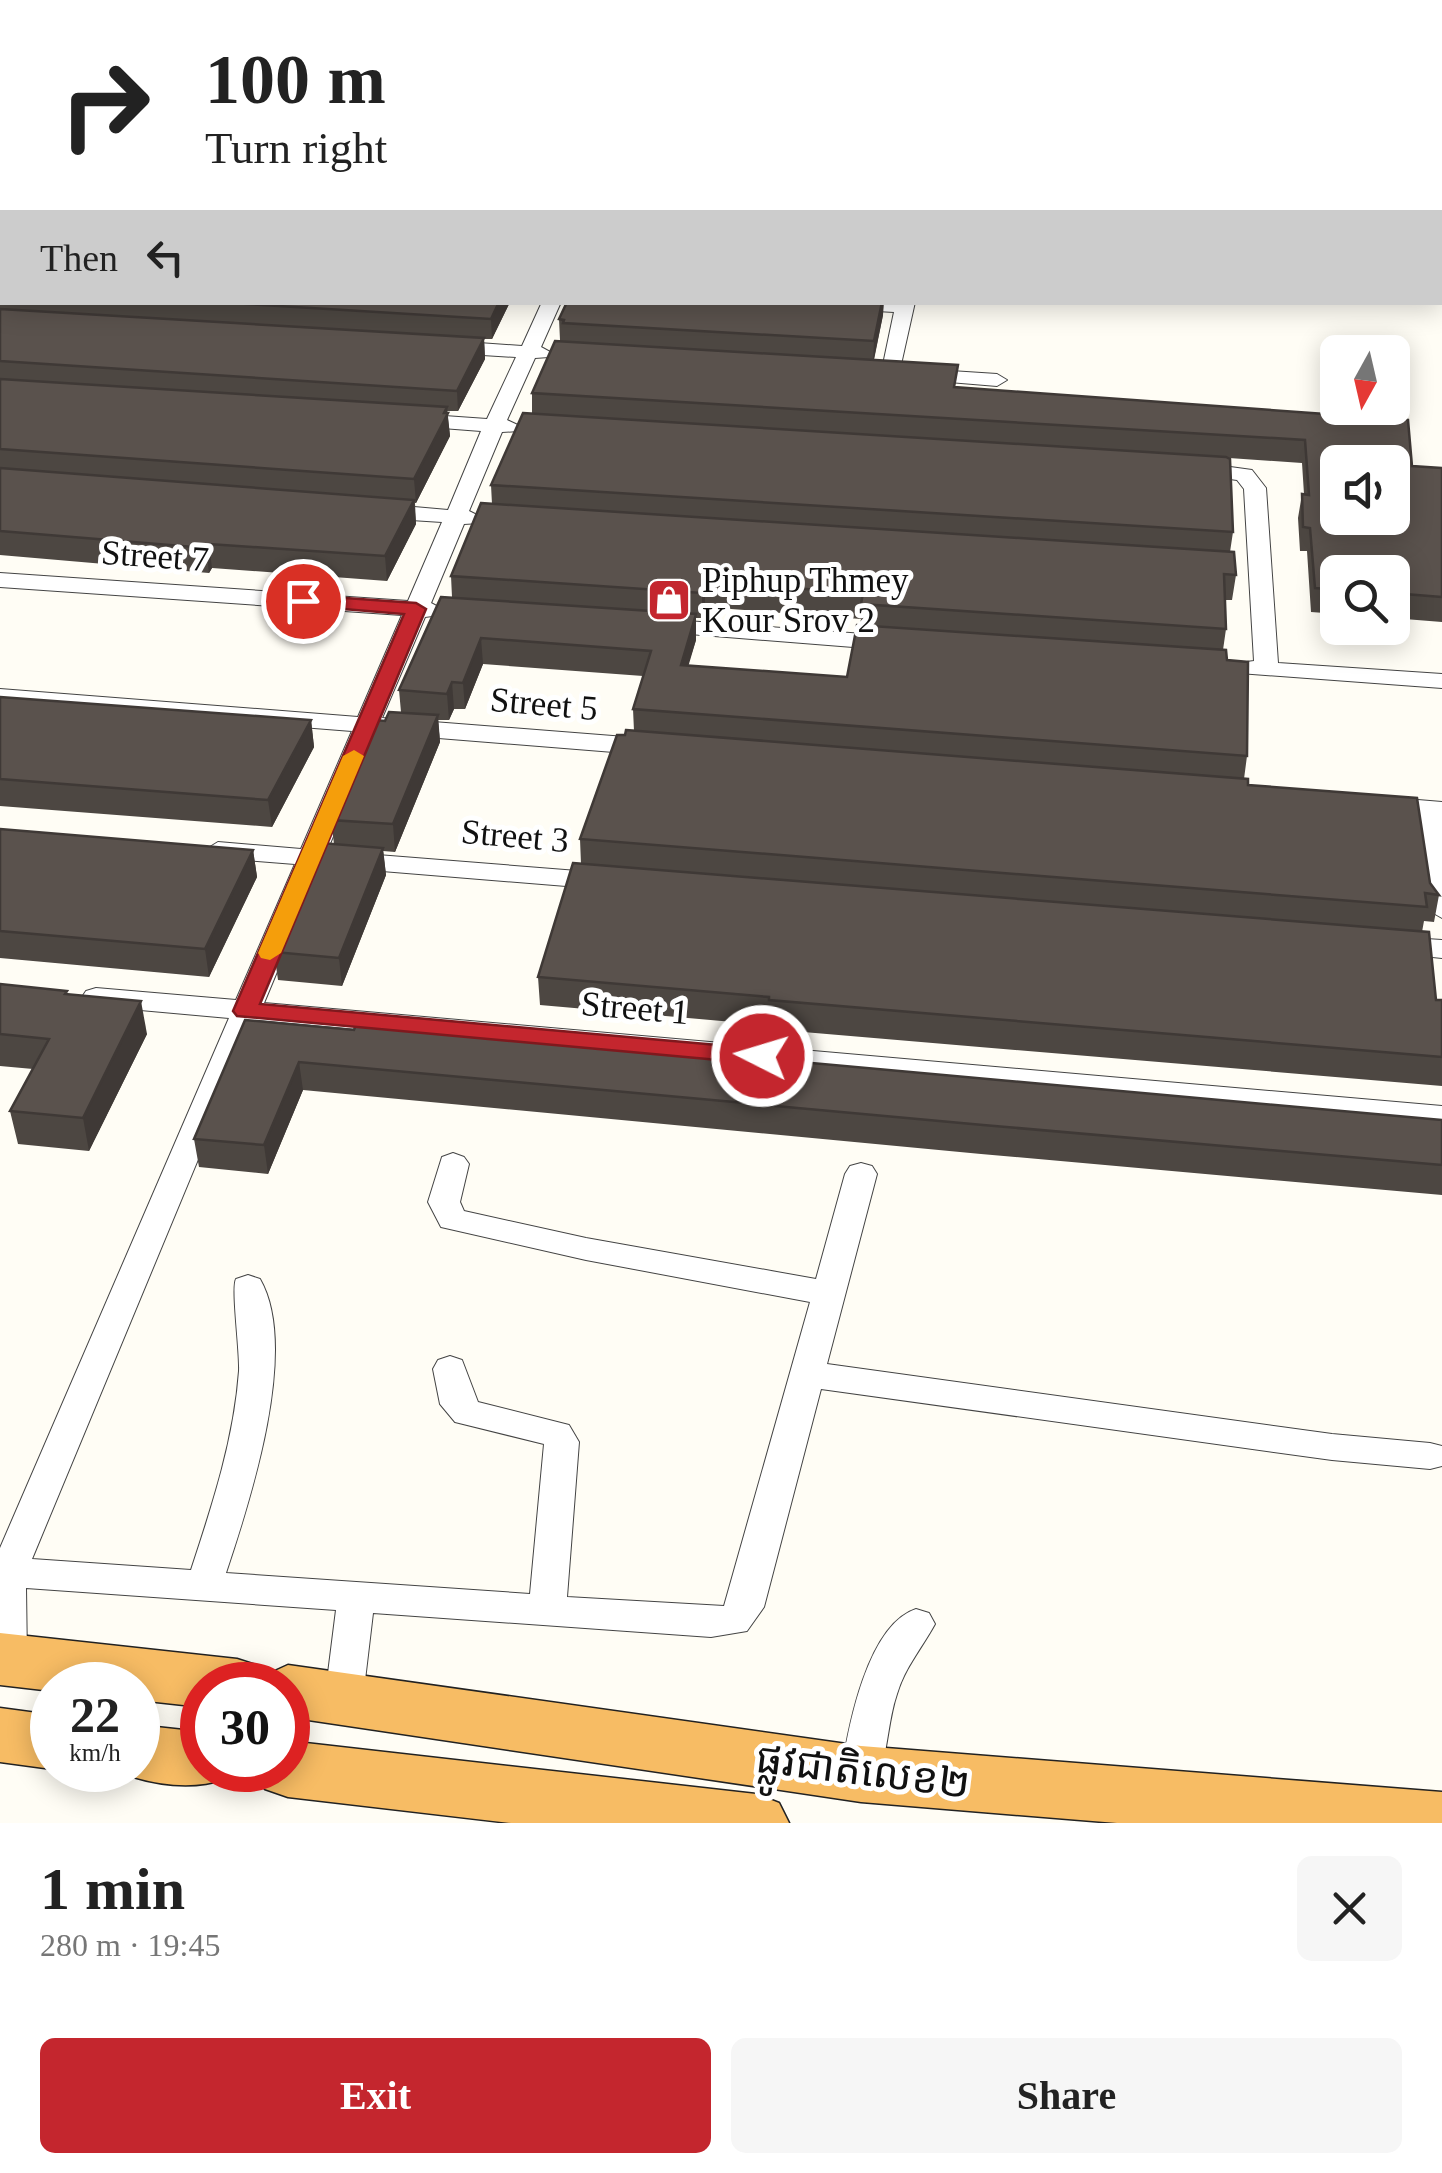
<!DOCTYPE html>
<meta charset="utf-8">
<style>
:root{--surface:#fff;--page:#f6f6f6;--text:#222;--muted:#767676;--accent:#c4262e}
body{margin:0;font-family:"Times New Roman","Noto Sans Khmer",serif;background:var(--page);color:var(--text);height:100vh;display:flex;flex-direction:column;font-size:38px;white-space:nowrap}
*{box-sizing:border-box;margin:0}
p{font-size:32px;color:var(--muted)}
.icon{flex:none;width:55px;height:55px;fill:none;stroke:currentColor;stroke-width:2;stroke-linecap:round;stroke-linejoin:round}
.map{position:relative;height:1823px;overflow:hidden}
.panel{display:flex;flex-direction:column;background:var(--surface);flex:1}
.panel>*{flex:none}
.banner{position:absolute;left:0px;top:0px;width:1442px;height:305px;box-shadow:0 5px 25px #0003;background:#fff;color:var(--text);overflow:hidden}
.needle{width:65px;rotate:188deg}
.controls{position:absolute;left:1320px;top:335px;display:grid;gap:20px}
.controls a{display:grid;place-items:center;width:90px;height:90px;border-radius:15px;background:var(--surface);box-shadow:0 5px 25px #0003;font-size:50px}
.speed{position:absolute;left:30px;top:1662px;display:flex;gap:20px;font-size:50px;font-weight:700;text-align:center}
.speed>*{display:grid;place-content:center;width:130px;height:130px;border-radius:50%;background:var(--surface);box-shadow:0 5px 25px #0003;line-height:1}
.speed small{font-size:25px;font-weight:400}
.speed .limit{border:15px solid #d22;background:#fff;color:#111}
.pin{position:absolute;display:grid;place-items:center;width:85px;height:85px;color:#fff;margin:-42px;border:5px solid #fff;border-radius:50%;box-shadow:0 2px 10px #0007}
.me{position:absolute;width:110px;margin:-55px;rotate:275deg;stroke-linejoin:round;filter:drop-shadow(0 0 8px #0008)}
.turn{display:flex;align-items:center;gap:35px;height:210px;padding:0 40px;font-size:45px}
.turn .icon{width:130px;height:130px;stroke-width:2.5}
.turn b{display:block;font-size:70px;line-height:85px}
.then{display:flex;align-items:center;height:95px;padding:0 40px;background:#0003;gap:20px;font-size:38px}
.round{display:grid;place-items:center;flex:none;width:105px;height:105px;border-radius:15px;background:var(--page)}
.overview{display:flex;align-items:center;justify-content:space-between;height:170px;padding:0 40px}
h1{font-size:60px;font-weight:700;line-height:75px}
.button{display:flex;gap:20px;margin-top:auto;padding:20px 40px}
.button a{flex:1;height:115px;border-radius:15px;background:var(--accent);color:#fff;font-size:40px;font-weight:700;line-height:115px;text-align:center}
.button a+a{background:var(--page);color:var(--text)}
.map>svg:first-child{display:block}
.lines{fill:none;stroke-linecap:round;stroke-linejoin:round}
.minor-casing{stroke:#444;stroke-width:2}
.trunk-casing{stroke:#222;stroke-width:3}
.minor{fill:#fff;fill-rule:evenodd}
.trunk{fill:#f7bc64;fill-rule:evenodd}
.wall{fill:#4d4742;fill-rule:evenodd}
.shaded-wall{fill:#3f3936}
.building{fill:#5a524d;stroke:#3f3936;stroke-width:2.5;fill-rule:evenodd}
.route{fill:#c4262e;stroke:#7f191e;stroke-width:2.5}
.slow{fill:#f59e0b}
.labels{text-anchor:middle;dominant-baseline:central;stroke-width:10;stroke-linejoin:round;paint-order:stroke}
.street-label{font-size:35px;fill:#111;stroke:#fff}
.poi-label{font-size:35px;fill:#111;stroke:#fff;text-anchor:start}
.near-street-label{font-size:42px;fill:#111;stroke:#fff}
</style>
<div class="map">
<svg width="1442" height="1823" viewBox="0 0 1442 1823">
<rect width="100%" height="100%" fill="#fffdf5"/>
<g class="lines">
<!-- minor casing -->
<g class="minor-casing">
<g id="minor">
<polygon points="941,0 976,0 976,1 942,2"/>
<polygon points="1440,41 1442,42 1442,52 1440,51"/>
<path d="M542 302H561L541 347 552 353 549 357 535 358 507 420 522 427 519 431 502 432 469 511 483 518 480 523 464 524 431 603 444 610 440 615 425 617 382 718 651 739 664 747 651 755 376 733 327 851 603 873 617 881 603 889 321 866 264 1003 1442 1106V1126L256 1020 32 1559 191 1570C212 1506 234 1440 239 1371 240 1351 231 1288 236 1279L248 1275 260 1279C300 1348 250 1501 226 1573L530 1594 544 1444 455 1422 440 1404 433 1369 438 1360 450 1356 462 1360 478 1402 569 1425 579 1442 567 1597 724 1606 810 1302 586 1260 441 1227 428 1202 442 1157 453 1153 464 1157 469 1164 460 1202 464 1211 586 1238 816 1279 845 1174 850 1166 861 1163 872 1166 877 1174 827 1364 1332 1434 1430 1443 1442 1446V1466L1430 1469 1332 1460 821 1389 764 1607 747 1631 711 1637 373 1613 363 1697 358 1708 344 1713 330 1708 325 1697 336 1610 26 1588 27 1660 21 1671 8 1676 0 1673V1548L229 1018 96 1006 86 1003 82 997 86 991 96 988 236 1000 295 864 218 858 205 850 218 842 301 849 352 731 0 703V689L358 717 402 615 0 587V573L408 601 442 522 380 518 369 511 380 504 448 510 481 431 416 426 406 420 416 414 487 419 516 357 451 353 441 347 451 341 522 346Z"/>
<polygon points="816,302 915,302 898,378 884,378 881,374 894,312 825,308"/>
<polygon points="920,369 997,374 1007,380 997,386 913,379 910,375"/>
<polygon points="1194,462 1252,470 1266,488 1278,663 1442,674 1442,688 1239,673 1236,668 1239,663 1254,661 1244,489 1237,480 1186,473 1183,468 1186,463"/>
<polygon points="660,619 891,636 903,643 891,650 652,631 648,626 652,621"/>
<polygon points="1382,797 1442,802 1442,918 1428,910 1414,815 1373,811 1369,805 1373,799"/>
<polygon points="1394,937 1442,940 1442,958 1384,952 1380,946 1384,940"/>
<path d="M916 1609 929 1613 935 1624C922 1648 905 1667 897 1694 887 1723 888 1758 875 1786L861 1791 847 1786 841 1774C848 1728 867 1625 916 1609Z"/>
</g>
</g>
<!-- trunk casing -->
<g class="trunk-casing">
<g id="trunk">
<polygon points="0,1633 237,1659 259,1666 264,1676 288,1665 861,1746 1442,1792 1442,1823 1117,1823 861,1802 288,1717 288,1685 202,1685 202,1707 138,1700 138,1685 52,1685 52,1691 0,1685"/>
<polygon points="0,1708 52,1715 52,1769 0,1762"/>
<path d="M138 1725 202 1732V1770H229L225 1779C190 1791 150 1784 115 1771L138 1770Z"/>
<polygon points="288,1741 756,1794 779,1803 789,1823 511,1823 288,1797 265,1789 256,1770 288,1770"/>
</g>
</g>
<!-- minor -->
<use href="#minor" class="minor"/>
<!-- trunk -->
<use href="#trunk" class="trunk"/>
</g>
<!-- wall -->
<g class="wall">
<polygon points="0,0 885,0 884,2 2,2 2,302 510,302 492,339 484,339 485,359 458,411 447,411 450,436 416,503 415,503 416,524 387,581 212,568 209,573 0,555"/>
<polygon points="1099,0 1442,0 1442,16 1440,16 1440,2 1154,2"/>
<path d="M883 315 874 360 956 387 1408 420 1412 466 1442 468V622L1392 618V572H1338V614L1311 612 1307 551H1300L1298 518 1302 494H1304L1302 463 1229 458 1233 532 1230 552 1236 575 1232 600H1225L1226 629 1223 650 1227 660 1247 756 1244 779 1248 785 1430 883 1439 895 1434 922 1424 921 1422 932 1436 1000H1442V1086L768 1029V1025L540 1005 538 977 581 864 580 839 625 735 634 731 633 709 643 676 483 664 465 709H454L449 720H438L440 742 395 852 383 851 386 875 342 986 278 980 274 952 334 844 331 820 385 721 401 712 399 690 452 597 451 576 492 504 491 485 532 413V393L560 340 559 319ZM705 607 861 619 847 677 688 665 696 640V618H702Z"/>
<polygon points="0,697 311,720 314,747 272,827 0,806"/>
<polygon points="0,829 253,850 257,877 209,977 0,958"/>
<polygon points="0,984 68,994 147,1034 89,1151 18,1144 10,1111 33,1069 0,1066"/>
<polygon points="245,1020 354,1030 1442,1120 1442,1195 981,1154 303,1090 268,1174 199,1167 194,1139"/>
</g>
<!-- shaded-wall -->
<g class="shaded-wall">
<polygon points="499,302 510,302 492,339 491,319"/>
<polygon points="882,302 884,302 883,315 873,363 874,341"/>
<polygon points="484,338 485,359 458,411 457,391"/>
<polygon points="447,407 450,436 416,503 414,479"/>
<polygon points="414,500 416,524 387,581 385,556"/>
<polygon points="209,544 212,568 209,573 206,548"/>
<polygon points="705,582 705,607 702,618 702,593"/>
<polygon points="696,614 696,640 681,691 681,665"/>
<polygon points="481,638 483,664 465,709 463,683"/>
<polygon points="452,682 454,709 449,720 447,694"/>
<polygon points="438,715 440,742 395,852 393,824"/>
<polygon points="311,720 314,747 272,827 268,800"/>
<polygon points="383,848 386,875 342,986 339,958"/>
<polygon points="253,850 257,877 209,977 205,949"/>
<polygon points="141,1001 147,1034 89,1151 83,1118"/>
<polygon points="299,1062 303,1090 268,1174 264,1145"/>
</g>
<!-- building -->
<g class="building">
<polygon points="0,0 881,0 880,2 2,2 2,19 0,17"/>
<polygon points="2,26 2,69 2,60 0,60 0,30 2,31"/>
<polygon points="2,73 2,119 2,108 0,109 0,74"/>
<polygon points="2,121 2,170 0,169 0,123"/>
<polygon points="2,171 2,290 0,290 0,244 1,244 2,231 0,230 0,182 1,183"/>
<polygon points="214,302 499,302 491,319"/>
<polygon points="567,302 882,302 874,341 563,323 564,320 559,319"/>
<polygon points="0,309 484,338 457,391 0,361"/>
<path d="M555 341 958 365 954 387 1408 420 1412 466 1442 468V597L1392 593V572H1338V590L1315 588 1310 528 1303 527 1302 494 1309 495 1305 440 532 393ZM1338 462H1392V518H1338Z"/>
<polygon points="0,379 447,407 444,413 448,413 414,479 0,449"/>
<polygon points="523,413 1226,457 1230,459 1233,532 491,485"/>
<polygon points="0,468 414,500 385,556 209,544 206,548 0,531"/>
<polygon points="481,503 1234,552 1236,575 1224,574 1226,629 861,604 863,593 705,582 702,593 451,576"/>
<polygon points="441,597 696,614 681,665 847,677 857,625 1226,650 1227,660 1248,662 1247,756 633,709 651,651 481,638 463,683 452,682 447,694 399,690"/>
<polygon points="0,697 311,720 268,800 0,779"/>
<polygon points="389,712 438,715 393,824 331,820 375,720 385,721"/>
<polygon points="626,730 1248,779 1248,785 1417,798 1430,883 1439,895 1425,893 1427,907 580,839 617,735 625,735"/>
<polygon points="0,829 253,850 205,949 0,931"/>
<polygon points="321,843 383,848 339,958 274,952"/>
<polygon points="573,863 1429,932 1436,1000 1442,1000 1442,1057 769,1000 769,997 538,977"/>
<polygon points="0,984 67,991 65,994 141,1001 83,1118 10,1111 49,1039 0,1034"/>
<polygon points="245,1020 354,1030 357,1022 1442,1120 1442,1165 983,1125 299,1062 264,1145 194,1139"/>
</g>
<!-- route -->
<polygon class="route" points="303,595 416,603 426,609 260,1004 762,1049 774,1056 770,1062 762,1064 237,1016 233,1011 404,614 296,605 296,597"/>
<!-- slow -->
<polygon class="slow" points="354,750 364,756 281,953 270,960 261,958 258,953 343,756"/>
<!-- icons -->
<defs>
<g id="shop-square" transform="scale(2.25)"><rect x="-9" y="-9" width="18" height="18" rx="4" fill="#c4262e" stroke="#fff"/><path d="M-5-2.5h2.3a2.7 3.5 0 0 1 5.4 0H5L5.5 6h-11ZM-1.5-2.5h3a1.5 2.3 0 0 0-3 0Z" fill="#fff"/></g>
</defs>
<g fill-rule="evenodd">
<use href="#shop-square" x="669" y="600"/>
</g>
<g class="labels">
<!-- street labels -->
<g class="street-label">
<text transform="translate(155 556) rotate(4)">Street 7</text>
<text transform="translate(544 704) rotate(5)">Street 5</text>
<text transform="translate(515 836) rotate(5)">Street 3</text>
<text transform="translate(635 1008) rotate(5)">Street 1</text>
</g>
<!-- poi labels -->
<g class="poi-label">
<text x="702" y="580">Piphup Thmey<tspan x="702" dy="40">Kour Srov 2</tspan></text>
</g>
<!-- near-street labels -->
<g class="near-street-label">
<text transform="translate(863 1771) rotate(7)">ផ្លូវជាតិលេខ២</text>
</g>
</g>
</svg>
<div class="controls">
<a><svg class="needle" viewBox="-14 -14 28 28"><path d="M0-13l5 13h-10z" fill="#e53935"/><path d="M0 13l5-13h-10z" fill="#767676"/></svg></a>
<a><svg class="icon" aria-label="sound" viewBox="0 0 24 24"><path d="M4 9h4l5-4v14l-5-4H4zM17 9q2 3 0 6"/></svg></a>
<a><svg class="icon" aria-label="search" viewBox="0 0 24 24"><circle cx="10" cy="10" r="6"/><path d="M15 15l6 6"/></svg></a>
</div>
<div class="speed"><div>22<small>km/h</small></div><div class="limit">30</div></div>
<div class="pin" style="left:303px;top:601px;background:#d93025"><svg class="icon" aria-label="arrive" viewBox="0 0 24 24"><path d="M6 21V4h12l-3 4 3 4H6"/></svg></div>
<svg class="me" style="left:762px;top:1056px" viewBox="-20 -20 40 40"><circle r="17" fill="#c4262e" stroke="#fff" stroke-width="3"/><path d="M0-11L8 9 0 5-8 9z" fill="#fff"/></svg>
<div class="banner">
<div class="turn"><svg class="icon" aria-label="right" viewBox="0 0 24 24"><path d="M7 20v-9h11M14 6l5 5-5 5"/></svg><div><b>100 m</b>Turn right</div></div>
<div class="then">Then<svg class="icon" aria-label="left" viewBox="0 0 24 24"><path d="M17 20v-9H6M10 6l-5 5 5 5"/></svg></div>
</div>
</div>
<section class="panel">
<div class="overview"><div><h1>1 min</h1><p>280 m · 19:45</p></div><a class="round"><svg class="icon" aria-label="close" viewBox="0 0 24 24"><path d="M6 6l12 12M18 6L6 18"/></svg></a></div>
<div class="button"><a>Exit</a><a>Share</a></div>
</section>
